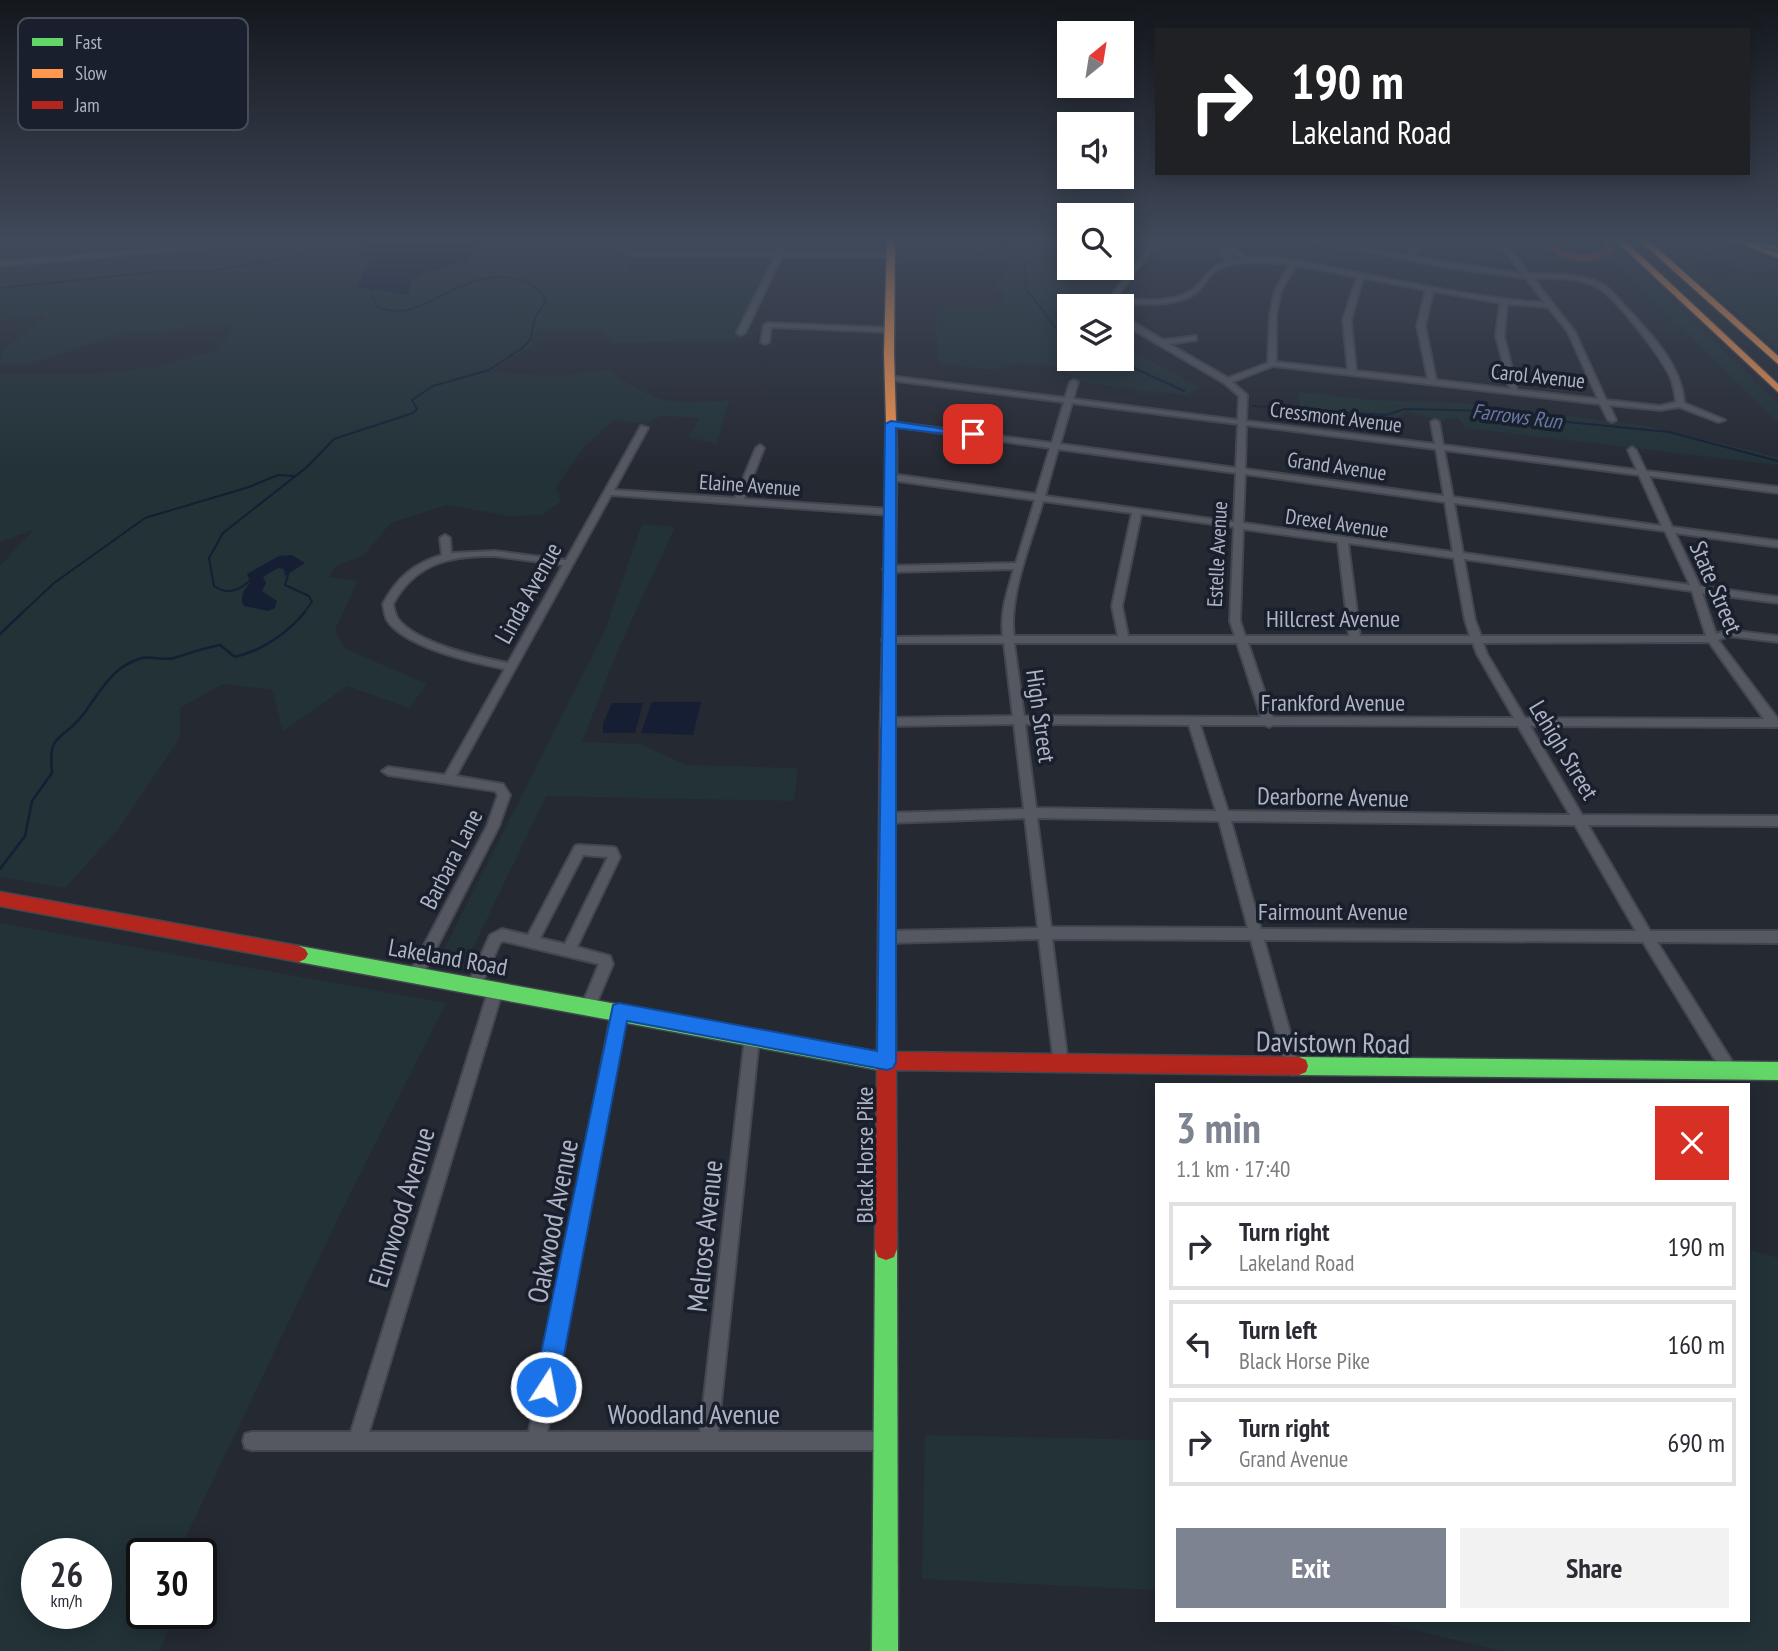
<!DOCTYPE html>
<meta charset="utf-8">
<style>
:root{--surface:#fff;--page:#f2f2f3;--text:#2b2b33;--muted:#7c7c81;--line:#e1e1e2;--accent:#7e8391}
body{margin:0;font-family:"PT Sans Narrow",sans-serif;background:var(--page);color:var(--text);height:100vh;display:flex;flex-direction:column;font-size:26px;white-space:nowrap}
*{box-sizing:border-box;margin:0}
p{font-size:23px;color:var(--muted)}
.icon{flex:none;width:38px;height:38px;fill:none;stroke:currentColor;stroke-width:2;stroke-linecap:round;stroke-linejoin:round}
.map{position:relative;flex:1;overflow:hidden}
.drawer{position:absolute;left:1155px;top:1083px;width:595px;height:539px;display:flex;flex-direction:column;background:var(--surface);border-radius:0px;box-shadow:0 4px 18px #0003}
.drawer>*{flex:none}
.guide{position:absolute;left:1155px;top:28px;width:595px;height:147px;border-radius:0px;box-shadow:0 4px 18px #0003;background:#202124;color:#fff;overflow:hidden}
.needle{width:46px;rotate:30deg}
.buttons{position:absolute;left:1057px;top:21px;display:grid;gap:14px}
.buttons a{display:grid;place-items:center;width:77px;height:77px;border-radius:0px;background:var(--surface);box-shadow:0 4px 18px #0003;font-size:35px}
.speed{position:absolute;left:21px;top:1538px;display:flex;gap:14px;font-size:35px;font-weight:700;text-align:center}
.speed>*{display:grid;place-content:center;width:91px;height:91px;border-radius:50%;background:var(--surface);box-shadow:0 4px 18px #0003;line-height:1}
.speed small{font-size:18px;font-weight:400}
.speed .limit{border:4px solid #111;border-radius:10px;background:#fff;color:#111}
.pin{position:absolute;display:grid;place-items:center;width:60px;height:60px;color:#fff;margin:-30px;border-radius:14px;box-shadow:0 4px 10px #0006}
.me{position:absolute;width:77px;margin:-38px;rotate:11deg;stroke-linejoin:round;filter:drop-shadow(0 0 5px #0008)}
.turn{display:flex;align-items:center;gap:24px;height:147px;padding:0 21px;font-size:32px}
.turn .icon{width:91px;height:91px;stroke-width:2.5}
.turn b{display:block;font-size:49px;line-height:60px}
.round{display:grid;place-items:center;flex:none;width:74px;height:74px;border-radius:0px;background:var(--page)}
.summary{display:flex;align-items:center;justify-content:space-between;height:119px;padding:0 21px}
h1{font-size:42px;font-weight:700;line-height:52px;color:var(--accent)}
.action{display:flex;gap:14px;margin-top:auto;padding:14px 21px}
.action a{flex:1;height:80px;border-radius:0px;background:var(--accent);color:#fff;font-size:28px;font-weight:700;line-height:80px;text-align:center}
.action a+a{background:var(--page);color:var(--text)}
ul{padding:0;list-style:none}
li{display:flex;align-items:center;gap:21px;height:88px;margin:0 14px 10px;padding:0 7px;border:4px solid var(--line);border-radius:0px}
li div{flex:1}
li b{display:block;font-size:26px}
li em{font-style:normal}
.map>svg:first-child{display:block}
.green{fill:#223237;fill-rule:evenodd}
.water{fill:#161e34}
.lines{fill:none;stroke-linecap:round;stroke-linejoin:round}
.stream-far1{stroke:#161e34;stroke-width:2}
.stream{stroke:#161e34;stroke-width:2.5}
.street-casing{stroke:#42464f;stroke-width:4}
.fast-casing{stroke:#42464f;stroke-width:3}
.slow-casing{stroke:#42464f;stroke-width:3}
.jam-casing{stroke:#42464f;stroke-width:3}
.street{fill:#555860;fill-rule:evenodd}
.fast{fill:#63d668;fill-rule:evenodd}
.slow{fill:#ff974d;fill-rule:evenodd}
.jam{fill:#b3261e;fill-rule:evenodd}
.route{fill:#1a73e8;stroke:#114b97;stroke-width:2}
.labels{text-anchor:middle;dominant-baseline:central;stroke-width:7;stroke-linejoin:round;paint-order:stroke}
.far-street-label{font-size:21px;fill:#aeb4c4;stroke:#191f2c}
.far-water-label{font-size:21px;font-style:italic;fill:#6779a3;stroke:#191f2c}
.street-label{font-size:24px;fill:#aeb4c4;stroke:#191f2c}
.near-street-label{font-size:28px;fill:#aeb4c4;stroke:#191f2c}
.key{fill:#191f2c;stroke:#464c5a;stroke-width:2}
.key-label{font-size:19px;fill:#aeb4c4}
</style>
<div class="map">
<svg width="1778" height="1651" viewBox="0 0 1778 1651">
<rect width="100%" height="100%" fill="#252932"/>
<!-- green -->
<g class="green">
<path d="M79 239 173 244 187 239H331L368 247 371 257 357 287 408 295 411 280 425 273 468 262 475 248 538 239H606L625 253 629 271 772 273 740 339 611 343 604 330H536L530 347 490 372 561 376 607 369C659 405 667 405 729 400L717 444 688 437 700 418 660 416 646 424 614 420 584 447 556 487 561 501 542 515 509 516 447 505 391 523 364 555 336 566 329 577 358 581 335 630 344 648 427 684 409 708 347 686 283 731 272 690 223 684 180 708V738L119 828 65 888 0 877V566L33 530 0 542V374L101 373 157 367 219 350 233 327H186L153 333H123L26 365 0 364 2 351 46 317 45 314 0 321V264L75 257Z"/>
<polygon points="979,239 1064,239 1069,242 1069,268 1075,268 1065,305 1069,311 1069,359 1122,359 1122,345 1200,388 1185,395 1077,382 1061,366 1015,363 993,370 938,363 936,315 943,308 1004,308 1004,292 995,288 1011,264 1005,258 945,245 975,248"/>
<polygon points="1653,239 1667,239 1710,279 1739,276 1778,282 1778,350"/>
<path d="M1685 239 1738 246 1778 262V271L1747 273 1733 266 1738 263C1720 253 1698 255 1685 239Z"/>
<polygon points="1615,246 1778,404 1778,423 1611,257"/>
<polygon points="1298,392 1371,400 1462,403 1648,426 1778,457 1778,465 1466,428 1457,417 1439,421 1406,411 1394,420 1300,406"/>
<polygon points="642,524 675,527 617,652 582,742 641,744 686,765 798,768 794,801 546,796 463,969 442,953 604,633"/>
<path d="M0 923 446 1003 344 1206 184 1541 204 1542 199 1554H142V1614H175L159 1651H0ZM96 1554V1614H37V1554Z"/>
<polygon points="1748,1249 1778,1258 1778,1651 1501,1651 1377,1621 1748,1620"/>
<polygon points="925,1435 1157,1440 1157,1590 922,1579"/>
</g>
<!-- water -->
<g class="water">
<polygon points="331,239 470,239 475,249 468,261 425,273 411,280 409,295 356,287 371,258 360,256 368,247"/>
<path d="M292 555 305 563 285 576 284 569 278 568 263 577 266 583 262 591 277 601 275 608 268 611 244 606C239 599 244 588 250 583L247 574 279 556Z"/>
<polygon points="652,702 701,702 693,735 641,733"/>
<polygon points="612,703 643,703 635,733 603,733 603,724"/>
</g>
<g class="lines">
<!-- stream-far1 -->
<g class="stream-far1">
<path d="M997 239 1025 262 1026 290C1044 308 1048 325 1069 339"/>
<polyline points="0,288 166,271 212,271 297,256 313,250 369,248"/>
<polyline points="1122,354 1136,369 1184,391"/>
<polyline points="1253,406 1386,415 1405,409 1497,411 1527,418 1669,432 1778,461"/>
<polyline points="288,575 285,585 309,596 312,602 303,614"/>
<path d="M251 580C239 590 228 596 214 586L209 558 223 533 307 467 334 439 413 413 417 409 412 400 433 386 489 370 521 349 530 340 535 318 546 301C539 288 530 282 517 279 457 265 422 329 376 306L370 288"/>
<polyline points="21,614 54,583 145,518 249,487 278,475 294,476"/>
</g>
<!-- stream -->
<g class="stream">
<polyline points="0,634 23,612"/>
<path d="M0 869 25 836 32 801 52 773C48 732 60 743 82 716 100 693 110 667 142 658 153 656 164 661 174 658 190 653 203 648 220 645L235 657C263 650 286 634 305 612"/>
</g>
<!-- street casing -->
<g class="street-casing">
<g id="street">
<polygon points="269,239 299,239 0,266 0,262"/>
<polygon points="612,239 619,239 632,251 638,252 776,253 778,239 784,239 782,253 890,253 893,255 890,257 782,256 745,333 741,335 737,333 775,256 638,256 628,254"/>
<path d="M1154 239H1161L1120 292 1121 299C1143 300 1171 303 1191 291 1208 280 1205 266 1228 262L1220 252V250L1234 248 1248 259C1278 254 1314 265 1344 270 1410 283 1477 298 1545 303L1526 278 1452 268 1300 239H1316L1408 256 1415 239H1421L1414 257 1522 274 1496 239H1503L1529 274C1553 274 1582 273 1604 285 1611 289 1617 298 1623 304 1648 331 1682 364 1684 403L1725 420 1718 422 1679 407 1660 410 1609 405 1616 420 1612 422 1608 420 1600 404 1273 366 1232 382 1247 395 1246 421 1435 444 1431 422 1435 420 1439 422 1443 445 1637 470 1628 450 1632 447 1636 450 1646 471 1778 487V493L1649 476 1672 527 1778 541V547L1675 533 1700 586 1778 597V603L1702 593 1716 634 1728 630 1778 636V642L1729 636 1718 640 1778 719V727L1530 726 1582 815 1778 816V826L1588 825 1650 931H1778V943L1657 942 1735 1066 1737 1071 1735 1076 1730 1078 1725 1076 1643 942 1264 940 1300 1068 1298 1073 1293 1075 1288 1073 1286 1068 1251 940 1052 939 1068 1064 1066 1069 1061 1071 1056 1069 1054 1064 1039 939 887 943 882 941 880 937 882 933 887 931 1038 928 1025 818 887 823 883 821 881 818 883 815 887 813 1024 809 1014 724 887 726 881 722 887 718 1013 716 1004 643H887L882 640 887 637 1003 636C1000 613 1007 592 1014 569L888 572 883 569 888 566 1016 563 1035 500 891 480 887 477 891 474 1036 494 1050 448 891 426 887 424 891 422 1052 443 1064 402 889 380 885 378 889 376 1065 398 1070 382 1074 380 1078 382 1073 399 1238 420 1239 396 1224 383 1127 326 1122 318V311L1124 312 1133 322 1163 340 1196 336V340L1169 344 1228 378 1268 363 1270 315 1275 291 1290 264C1272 263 1229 258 1214 272 1204 281 1201 293 1187 298 1166 306 1143 304 1121 303V306H1115L1114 292ZM1227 252H1233L1242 260 1234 261ZM1296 265 1357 277 1343 320 1348 370 1276 362V315L1281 291ZM1363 278 1426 290 1417 326 1428 379 1356 371 1351 320ZM1533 278C1554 278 1578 277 1597 287 1615 296 1661 357 1670 376 1674 385 1675 393 1676 402L1660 406 1606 400 1575 332ZM1433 291 1500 303 1496 336 1510 389 1436 380 1425 326ZM1507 304 1548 307 1568 332 1598 399 1517 390 1504 336ZM1072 403 1238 424 1236 468 1060 444ZM1246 425 1436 449 1444 496 1245 469ZM1058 449 1236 473 1234 522 1045 496ZM1444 450 1639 475 1662 526 1453 497ZM1245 474 1445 502 1453 552 1243 523ZM1043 501 1132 513 1112 606 1118 636H1014C1008 596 1032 540 1043 501ZM1454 503 1665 531 1690 585 1463 553ZM1141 514 1234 527 1230 621 1235 636H1128L1122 606ZM1243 529 1338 542 1349 636H1245L1240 621ZM1348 543 1454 558 1465 620 1470 636H1360ZM1464 559 1692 591 1706 636H1481L1475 620ZM1709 642 1764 719 1525 718 1487 654 1483 643ZM1014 643H1237L1261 717 1024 716ZM1248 643H1473L1477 654 1514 718 1273 717ZM1025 724 1189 725 1216 811 1036 808ZM1200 725H1265L1269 727 1273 725 1518 726 1570 815 1228 811ZM1037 818 1219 821 1248 928 1051 927ZM1231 821 1575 825 1636 931 1261 929Z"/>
<polygon points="768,323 889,328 893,330 889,332 771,327 769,342 765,344 761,342 764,325"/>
<path d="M641 426 648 428 614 490 735 498 756 448 760 445 764 448 744 499 890 509 895 512 890 515 611 495 456 776 503 784 510 795 499 826 421 978 416 980 411 978 409 974 411 970 487 826 498 795 495 791 388 775 382 771 388 767 445 775 505 669C475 663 404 647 387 620 385 616 384 609 383 604 397 578 413 564 442 555L440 538 445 535 450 538 451 553 495 551 566 560ZM495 556 563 565 508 663C478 657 417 644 398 619 395 615 394 609 393 604 415 563 451 555 495 556Z"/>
<path d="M579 845 612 847 616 848 620 857 577 947 610 956 613 964 594 1009 589 1011 584 1009 582 1005 599 964 503 941 500 943 480 988 475 990 470 988 468 984 490 935 502 929 528 935 575 846ZM583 855 608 857 565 944 540 938Z"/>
<polygon points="496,983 501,985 503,989 369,1432 529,1432 612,1011 614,1007 619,1005 624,1007 626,1011 547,1432 700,1432 745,1038 747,1033 752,1031 757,1033 759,1038 718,1432 884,1432 891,1434 893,1441 891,1448 884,1450 252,1450 245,1448 243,1441 245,1434 252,1432 351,1432 489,989 491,985"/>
</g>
</g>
<!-- fast casing -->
<g class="fast-casing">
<g id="fast">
<polygon points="1719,239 1740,239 1778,246 1778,250"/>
<polygon points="299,946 879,1052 886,1055 888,1061 886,1067 879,1070 299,962 293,959 290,954 293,949"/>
<polygon points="1299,1057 1778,1062 1778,1080 1299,1075 1292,1072 1290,1066 1292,1060"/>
<polygon points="886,1238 894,1241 897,1249 898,1651 872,1651 875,1249 878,1241"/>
</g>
</g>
<!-- slow casing -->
<g class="slow-casing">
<g id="slow">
<polygon points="887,239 895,239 894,353 897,456 894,728 887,733 880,728 887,456 884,353"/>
<polygon points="1614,239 1623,239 1778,384 1778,392"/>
<polygon points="1638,239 1647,239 1778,356 1778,364"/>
<polygon points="1741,240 1778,253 1778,258 1741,244"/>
</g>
</g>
<!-- jam casing -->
<g class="jam-casing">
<g id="jam">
<path d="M1541 239H1549C1562 258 1586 258 1606 250L1605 239H1613L1614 251C1591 267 1557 263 1541 239Z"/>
<polygon points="887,723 894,728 896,1052 1299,1057 1306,1060 1308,1066 1306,1072 1299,1075 896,1070 897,1249 894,1257 886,1260 878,1257 875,1249 877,1069 872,1067 870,1061 872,1055 877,1053 880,728"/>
<polygon points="0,892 299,946 305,949 308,954 305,959 299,962 0,906"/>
</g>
</g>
<!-- street -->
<use href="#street" class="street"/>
<!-- fast -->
<use href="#fast" class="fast"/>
<!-- slow -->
<use href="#slow" class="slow"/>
<!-- jam -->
<use href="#jam" class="jam"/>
</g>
<!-- sky -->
<linearGradient id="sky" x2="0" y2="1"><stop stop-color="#14171c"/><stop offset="0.51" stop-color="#40495a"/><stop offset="1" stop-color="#40495a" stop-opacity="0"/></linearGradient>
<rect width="1778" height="471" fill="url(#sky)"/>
<!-- route -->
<polygon class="route" points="891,421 978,434 973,437 896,428 896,1062 893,1068 887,1070 627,1021 558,1387 554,1395 546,1399 538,1395 534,1387 613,1005 619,1003 877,1051 885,424"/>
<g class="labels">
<!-- far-street labels -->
<g class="far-street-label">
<text transform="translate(1538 376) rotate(6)">Carol Avenue</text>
<text transform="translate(1336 417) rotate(7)">Cressmont Avenue</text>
<text transform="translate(1337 466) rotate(8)">Grand Avenue</text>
<text transform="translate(750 485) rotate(4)">Elaine Avenue</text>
<text transform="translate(1337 523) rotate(8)">Drexel Avenue</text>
<text transform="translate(1217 554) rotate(-87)">Estelle Avenue</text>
</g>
<!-- far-water labels -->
<g class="far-water-label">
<text transform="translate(1517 416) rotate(7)">Farrows Run</text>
</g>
<!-- street labels -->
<g class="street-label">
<text transform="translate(1716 587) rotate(67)">State Street</text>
<text transform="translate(528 593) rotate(-61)">Linda Avenue</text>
<text x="1333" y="618">Hillcrest Avenue</text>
<text x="1333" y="702">Frankford Avenue</text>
<text transform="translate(1041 716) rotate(82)">High Street</text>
<text transform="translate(1564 750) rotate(59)">Lehigh Street</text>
<text transform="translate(1333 797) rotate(1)">Dearborne Avenue</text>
<text transform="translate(451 859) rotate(-63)">Barbara Lane</text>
<text x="1333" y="911">Fairmount Avenue</text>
<text transform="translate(448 957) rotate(10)">Lakeland Road</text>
<text transform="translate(864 1155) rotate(-90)">Black Horse Pike</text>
</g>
<!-- near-street labels -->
<g class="near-street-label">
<text transform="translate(1333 1042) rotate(1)">Davistown Road</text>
<text transform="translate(401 1207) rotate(-73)">Elmwood Avenue</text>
<text transform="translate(552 1221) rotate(-79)">Oakwood Avenue</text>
<text transform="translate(704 1236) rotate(-84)">Melrose Avenue</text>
<text x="694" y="1413">Woodland Avenue</text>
</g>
</g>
<!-- legend -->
<rect x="18" y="18" width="230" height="112" rx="10" class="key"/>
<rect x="32" y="38" width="31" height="8" fill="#63d668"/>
<rect x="32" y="69" width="31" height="9" fill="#ff974d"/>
<rect x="32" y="101" width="31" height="8" fill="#b3261e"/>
<g class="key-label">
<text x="75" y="49">Fast</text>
<text x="75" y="80">Slow</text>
<text x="75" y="112">Jam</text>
</g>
</svg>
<div class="buttons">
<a><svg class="needle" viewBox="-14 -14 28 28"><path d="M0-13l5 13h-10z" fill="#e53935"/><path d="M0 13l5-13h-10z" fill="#7c7c81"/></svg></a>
<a><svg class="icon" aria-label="sound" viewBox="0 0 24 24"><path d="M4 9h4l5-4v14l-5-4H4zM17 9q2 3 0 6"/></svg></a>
<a><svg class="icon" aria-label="search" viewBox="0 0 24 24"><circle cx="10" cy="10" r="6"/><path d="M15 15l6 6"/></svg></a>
<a><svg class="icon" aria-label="layers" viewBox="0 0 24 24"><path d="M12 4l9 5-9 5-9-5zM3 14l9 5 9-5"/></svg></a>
</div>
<div class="speed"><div>26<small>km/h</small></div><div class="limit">30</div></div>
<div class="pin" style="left:973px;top:434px;background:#d93025"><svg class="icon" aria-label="arrive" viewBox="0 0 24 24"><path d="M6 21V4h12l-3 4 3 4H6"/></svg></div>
<svg class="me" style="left:546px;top:1387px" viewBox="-20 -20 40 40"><circle r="17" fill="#1a73e8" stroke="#fff" stroke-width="3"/><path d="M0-11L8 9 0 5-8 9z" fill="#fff"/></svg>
<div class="guide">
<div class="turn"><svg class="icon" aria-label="right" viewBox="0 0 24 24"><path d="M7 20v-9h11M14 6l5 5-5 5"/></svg><div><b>190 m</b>Lakeland Road</div></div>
</div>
<section class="drawer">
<div class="summary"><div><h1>3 min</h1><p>1.1 km · 17:40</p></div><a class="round" style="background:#d93025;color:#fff"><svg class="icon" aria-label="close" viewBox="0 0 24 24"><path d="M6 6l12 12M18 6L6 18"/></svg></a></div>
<ul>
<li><svg class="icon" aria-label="right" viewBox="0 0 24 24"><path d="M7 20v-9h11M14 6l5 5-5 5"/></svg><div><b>Turn right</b><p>Lakeland Road</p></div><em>190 m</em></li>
<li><svg class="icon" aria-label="left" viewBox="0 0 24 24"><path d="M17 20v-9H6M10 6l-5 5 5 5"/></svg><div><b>Turn left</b><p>Black Horse Pike</p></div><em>160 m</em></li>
<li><svg class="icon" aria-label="right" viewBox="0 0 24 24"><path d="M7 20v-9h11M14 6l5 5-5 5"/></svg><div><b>Turn right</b><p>Grand Avenue</p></div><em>690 m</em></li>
</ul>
<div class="action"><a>Exit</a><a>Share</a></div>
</section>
</div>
